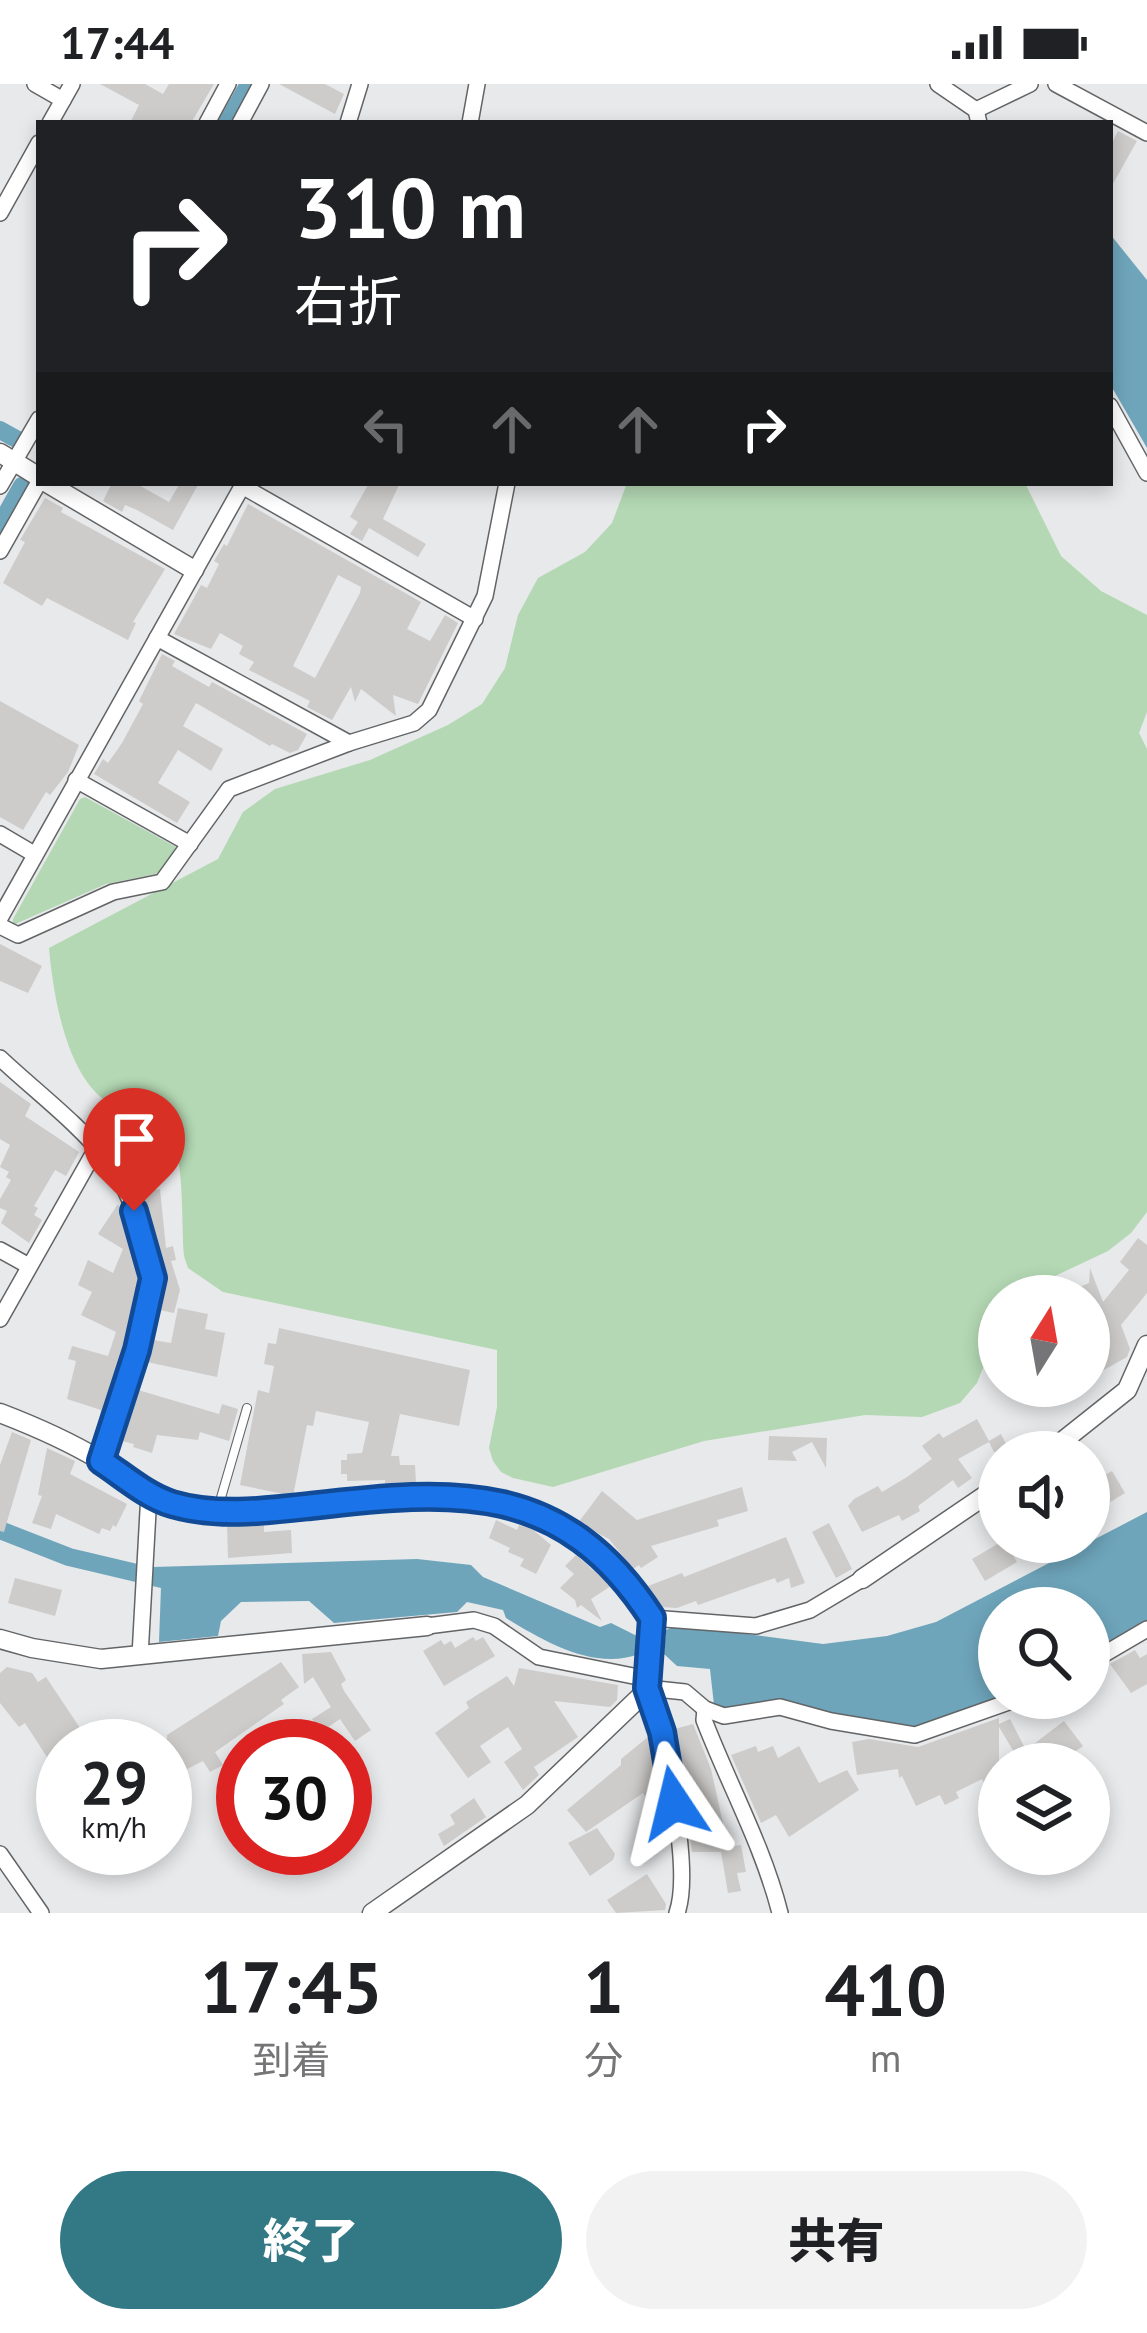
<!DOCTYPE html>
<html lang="ja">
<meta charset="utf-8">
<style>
:root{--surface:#fff;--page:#f2f2f2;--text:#202124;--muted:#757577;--accent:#327885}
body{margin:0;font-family:"PT Sans","Noto Sans JP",sans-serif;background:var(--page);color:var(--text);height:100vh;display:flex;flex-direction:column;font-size:45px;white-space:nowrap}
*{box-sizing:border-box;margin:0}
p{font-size:39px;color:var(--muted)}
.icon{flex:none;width:66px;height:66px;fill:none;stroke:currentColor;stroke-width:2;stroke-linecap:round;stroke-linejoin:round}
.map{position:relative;height:1829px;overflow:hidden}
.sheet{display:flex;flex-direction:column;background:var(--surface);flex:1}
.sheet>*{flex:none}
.banner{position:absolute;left:36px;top:36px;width:1077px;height:366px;border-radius:0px;box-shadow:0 6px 18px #0003;background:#202124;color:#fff;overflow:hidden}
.needle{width:78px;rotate:11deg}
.buttons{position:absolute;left:978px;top:1191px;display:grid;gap:24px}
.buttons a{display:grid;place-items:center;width:132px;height:132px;border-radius:50%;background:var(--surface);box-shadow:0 6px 18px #0003;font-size:60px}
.speed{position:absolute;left:36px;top:1635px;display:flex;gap:24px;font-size:60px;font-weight:700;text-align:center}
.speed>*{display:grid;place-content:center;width:156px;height:156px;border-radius:50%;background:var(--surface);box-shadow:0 6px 18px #0003;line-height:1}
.speed small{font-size:30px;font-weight:400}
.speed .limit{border:18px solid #d22;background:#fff;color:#111}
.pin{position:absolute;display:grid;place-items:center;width:102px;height:102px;color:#fff;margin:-123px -51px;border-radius:50% 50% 50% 0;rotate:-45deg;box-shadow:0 0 12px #0007}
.pin .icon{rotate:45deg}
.me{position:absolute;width:132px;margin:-66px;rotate:350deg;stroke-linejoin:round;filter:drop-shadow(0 0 9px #0008)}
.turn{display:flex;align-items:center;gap:42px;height:252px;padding:0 60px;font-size:54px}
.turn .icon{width:156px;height:156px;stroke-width:2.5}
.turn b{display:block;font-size:84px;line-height:102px}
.lanes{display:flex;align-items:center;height:114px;padding:0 60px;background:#0003;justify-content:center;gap:60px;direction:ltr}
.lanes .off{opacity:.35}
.eta{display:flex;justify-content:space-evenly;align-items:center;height:204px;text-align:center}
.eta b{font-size:72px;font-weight:800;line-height:84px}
.button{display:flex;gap:24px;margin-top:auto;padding:24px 60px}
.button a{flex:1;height:138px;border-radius:72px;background:var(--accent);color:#fff;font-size:48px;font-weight:800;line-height:138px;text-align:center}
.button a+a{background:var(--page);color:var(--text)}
.status{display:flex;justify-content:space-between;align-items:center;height:84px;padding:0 60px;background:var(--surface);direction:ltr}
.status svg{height:33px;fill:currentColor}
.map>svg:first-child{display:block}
.green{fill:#b4d8b3}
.water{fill:#6ea5bb}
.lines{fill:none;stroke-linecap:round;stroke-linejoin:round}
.canal{stroke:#6ea5bb;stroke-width:18}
.building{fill:#ceccca;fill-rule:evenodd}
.service-casing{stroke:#636466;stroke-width:10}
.minor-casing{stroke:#636466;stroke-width:18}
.tertiary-casing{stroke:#636466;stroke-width:21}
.service{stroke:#fff;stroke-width:8}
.minor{stroke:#fff;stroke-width:15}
.tertiary{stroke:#fff;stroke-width:18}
.route-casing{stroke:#114b97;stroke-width:30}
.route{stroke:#1a73e8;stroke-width:21}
</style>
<div class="status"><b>17:44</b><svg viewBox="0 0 49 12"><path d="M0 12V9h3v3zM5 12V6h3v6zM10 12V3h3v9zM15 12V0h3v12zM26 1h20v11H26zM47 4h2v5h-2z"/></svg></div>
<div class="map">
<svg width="1147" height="1829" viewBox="0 0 1147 1829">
<rect width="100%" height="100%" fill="#e7e9eb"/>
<!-- green -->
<g class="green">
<path d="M627 399H1025L1061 472 1101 507 1147 531V628L1139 649 1147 665V1128L1131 1149 1108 1167 1055 1192 1030 1212H999V1244L977 1299 960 1319 922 1333 865 1331 704 1357 553 1403 513 1394 501 1388 493 1377 489 1364 497 1323V1266L223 1208 188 1184 184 1172C181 1139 185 1080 171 1051 160 1028 135 1030 115 1022 67 1001 53 910 49 864L218 775 243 728 275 705 370 676 448 641 482 620 505 584 518 531 538 494 585 468 612 439Z"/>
<polygon points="85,713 176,763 160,789 106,800 13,841 13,835 80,715"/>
</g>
<!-- water -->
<g class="water">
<polygon points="1110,150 1147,196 1147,364 1110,300"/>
<polygon points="1147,1428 1147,1539 1089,1572 1089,1524 999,1524 999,1614 916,1647 772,1616 726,1626 714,1621 710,1585 677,1582 664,1570 666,1546 678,1541 823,1560 887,1552 936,1538"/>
<path d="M417 1475 471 1481 483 1493 600 1543 611 1539 641 1554 639 1570C594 1587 544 1557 506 1534L503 1526 467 1518 457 1528 334 1539 309 1517 241 1518 221 1537 218 1552 159 1558 161 1503 151 1500 153 1483Z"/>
</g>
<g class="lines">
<!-- canal -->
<g class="canal">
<polyline points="227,39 249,0"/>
<polyline points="0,346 18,356"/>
<polyline points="0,441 22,402"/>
<polyline points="0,1446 69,1473 162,1495"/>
</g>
</g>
<!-- building -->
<g class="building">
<polygon points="100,0 145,0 163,10 169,0 214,0 191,39 130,39 139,21"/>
<polygon points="279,0 325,0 344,10 335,30"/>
<polygon points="1118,47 1137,57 1110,105 1110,63"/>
<polygon points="112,399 135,399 169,418 180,399 199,399 173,446 137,426 125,421 122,428 103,417"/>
<polygon points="369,399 400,399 383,435 426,460 418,473 369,444 362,457 350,450 358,438 350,433"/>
<polygon points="45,414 63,424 61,428 165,485 133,538 136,539 128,556 47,514 42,522 3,499 25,458 20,456"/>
<path d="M248 420 421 518 407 545 430 557 445 531 458 539 418 620 393 611 396 632 361 605 355 618 351 603 332 636 307 623 310 617 249 586 254 578 239 570 243 562 220 549 211 565 174 550 201 501 207 504 219 480 214 477 224 460 227 462ZM338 491 361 503 360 509 315 594 293 582Z"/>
<polygon points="162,570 175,577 172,582 209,603 212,598 307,650 298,666 290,669 272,660 270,662 196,619 183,642 223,665 211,687 178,666 158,699 190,718 177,739 94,690 103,675 108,679 122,659 143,620 139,617"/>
<polygon points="0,617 79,661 68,688 50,711 46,708 23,746 0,733"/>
<polygon points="0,860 42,882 28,909 0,897"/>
<polygon points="0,998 31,1020 25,1032 79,1068 66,1092 55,1086 34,1122 38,1124 34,1131 42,1136 29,1159 1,1139 7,1127 0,1124 0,1115 11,1096 6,1093 9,1088 0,1083 10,1061 0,1055"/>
<polygon points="151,1035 157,1072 122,1076 113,1065 117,1038"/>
<polygon points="160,1105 166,1164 173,1162 176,1176 171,1177 180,1206 174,1229 160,1226 162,1174 139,1108"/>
<polygon points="118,1120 135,1165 139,1203 103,1337 99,1336 101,1326 67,1315 76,1277 68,1275 72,1262 108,1272 116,1248 81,1231 92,1208 78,1201 88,1176 113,1189 123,1165 98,1150"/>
<polygon points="1138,1154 1147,1161 1147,1209 1121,1241 1130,1265 1127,1273 1102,1287 1089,1260 1089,1212 1058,1212 1089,1199 1090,1184 1103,1218 1129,1186 1120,1178"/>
<polygon points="178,1224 208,1230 205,1245 225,1249 217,1293 147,1278 153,1256 171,1259"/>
<polygon points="279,1244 470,1286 459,1342 400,1330 391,1372 399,1372 400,1381 415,1381 416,1399 385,1401 385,1396 347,1397 347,1390 341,1390 341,1376 347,1376 347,1370 362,1369 369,1338 316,1327 313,1342 307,1341 293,1412 240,1401 258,1306 269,1309 274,1282 264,1280 268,1259 276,1260"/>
<polygon points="138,1306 219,1330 222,1320 238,1325 229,1357 200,1348 198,1356 157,1351 152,1369 133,1363 134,1360 122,1357"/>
<polygon points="977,1335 989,1357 1001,1350 1010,1368 994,1368 989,1358 958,1375 972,1394 958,1404 953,1396 918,1422 920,1427 902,1437 899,1431 862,1448 848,1422 854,1415 878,1402 882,1408 907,1393 932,1375 922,1362 939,1349 943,1354"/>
<polygon points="12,1348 31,1356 4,1448 0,1447 0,1381"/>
<polygon points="769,1352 827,1354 826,1384 812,1358 792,1368 797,1377 768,1376"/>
<polygon points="47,1364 75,1377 70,1390 127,1420 116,1443 113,1441 110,1447 102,1444 99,1450 56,1430 51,1445 32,1439 42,1412 38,1411"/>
<polygon points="1112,1387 1125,1409 1089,1431 1089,1400"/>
<polygon points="742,1403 748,1427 717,1436 719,1442 651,1462 658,1473 641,1484 639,1481 633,1485 609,1455 578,1439 602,1407 637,1436"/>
<polygon points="496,1436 517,1446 519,1441 532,1445 551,1461 536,1490 520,1482 524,1475 508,1468 510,1464 489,1454"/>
<polygon points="829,1439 852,1485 836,1494 812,1448"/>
<polygon points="227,1440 264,1440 264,1448 291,1446 292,1469 228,1474"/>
<polygon points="786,1453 805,1499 791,1504 789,1494 777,1499 775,1494 698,1521 696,1517 677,1524 661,1523 648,1502 682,1489 684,1493"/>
<polygon points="1001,1458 1035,1458 1013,1471 1017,1478 985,1497 972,1475"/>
<polygon points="576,1471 611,1502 591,1515 602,1537 581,1521 577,1524 575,1516 560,1504 574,1490 565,1482"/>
<polygon points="15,1494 62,1506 55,1532 8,1519"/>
<polygon points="473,1553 476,1557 483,1553 495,1572 444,1602 423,1567 441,1556 444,1561 451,1557 455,1564"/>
<polygon points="1135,1566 1140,1574 1147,1570 1147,1600 1131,1609 1110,1580"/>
<polygon points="331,1568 346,1596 341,1600 344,1607 371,1646 355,1657 340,1635 321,1648 312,1635 331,1623 313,1593 304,1600 302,1570"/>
<polygon points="281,1578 299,1603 281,1616 284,1620 215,1668 223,1681 210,1688 203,1677 165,1696 167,1651"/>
<polygon points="7,1583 32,1589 38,1598 46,1593 92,1662 63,1662 63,1698 25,1639 19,1643 0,1619 0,1589"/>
<polygon points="519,1584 618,1601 617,1616 610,1623 554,1617 578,1653 534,1683 539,1691 523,1706 504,1678 522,1665 508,1643 480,1662 491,1678 468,1694 435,1649 469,1624 466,1618 507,1592 514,1602"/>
<polygon points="999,1634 999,1640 1010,1635 1026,1666 1064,1637 1083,1662 1073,1669 1082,1680 1008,1680 1017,1673 999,1643 999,1696 986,1703 982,1695 956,1708 959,1714 945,1721 940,1711 916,1722 902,1692 899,1694 898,1685 857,1691 852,1658 869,1655 918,1663"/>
<polygon points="693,1640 711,1685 726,1753 731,1752 733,1762 741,1761 746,1788 737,1789 741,1807 728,1809 721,1768 692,1768 687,1727 700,1724 692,1692 682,1694 671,1646"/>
<polygon points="648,1653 662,1716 652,1723 643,1709 586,1748 567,1726 621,1681 621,1675"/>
<polygon points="756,1662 758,1668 773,1662 778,1674 799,1662 819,1699 847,1686 859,1706 789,1753 776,1731 761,1739 731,1671"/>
<polygon points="474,1714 486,1733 444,1762 438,1750 455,1740 450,1731"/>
<polygon points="597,1744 615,1770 613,1776 590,1792 568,1759"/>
<polygon points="647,1790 666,1820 665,1826 616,1829 607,1816"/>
</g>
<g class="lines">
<!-- service casing -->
<g class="service-casing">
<polyline id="service" points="218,1424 247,1324"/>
</g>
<!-- minor casing -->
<g class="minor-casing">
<g id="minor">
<polyline points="35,0 63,16"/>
<polyline points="938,0 976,26 979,39"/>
<polyline points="1056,0 1147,49"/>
<polyline points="976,26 1030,0"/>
<polyline points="50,39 72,0"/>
<polyline points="207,39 228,0"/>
<polyline points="240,39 261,0"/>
<polyline points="348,39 360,0"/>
<polyline points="470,39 477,0"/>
<polyline points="0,129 39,59"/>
<polyline points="1110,322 1147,389"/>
<polyline points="0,402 39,335"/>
<polyline points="242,402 475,535"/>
<polyline points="0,467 39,398"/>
<polyline points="157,554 349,659"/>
<polyline points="76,696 190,760"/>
<polyline points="0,750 34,770"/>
<polyline points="0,834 244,399"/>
<polyline points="0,842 18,851 113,808 162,798 229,705 349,659 414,639 429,626 485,512 507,399"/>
<path d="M0 974C34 1006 80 1041 108 1077 126 1100 149 1159 152 1189 155 1217 115 1348 101 1377"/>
<polyline points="0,1166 29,1182"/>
<polyline points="0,1235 96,1065"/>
<polyline points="652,1534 756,1542 810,1526 862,1495"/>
<polyline points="427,1542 474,1536 494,1542 539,1573 648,1595"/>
<polyline points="140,1572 149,1409"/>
<polyline points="1089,1579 1147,1545"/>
<path d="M705 1625 704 1636C729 1701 763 1762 780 1829"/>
<polyline points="0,1770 41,1829"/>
<path d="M677 1829C693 1783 663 1652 647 1604L685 1608 705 1625 724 1632 780 1623 831 1637 915 1651 1020 1614"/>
</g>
</g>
<!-- tertiary casing -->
<g class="tertiary-casing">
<g id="tertiary">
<polyline points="0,369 39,393"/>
<polyline points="47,399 194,486"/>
<path d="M0 1329C34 1342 68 1357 100 1376 129 1394 153 1417 188 1423 335 1448 449 1361 589 1463 605 1475 643 1513 650 1531 657 1550 648 1584 647 1604L643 1610 527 1721 372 1829"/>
<polyline points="1049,1368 1127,1306 1147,1261"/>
<polyline points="862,1495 999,1402"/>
<polyline points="0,1555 32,1564 101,1575 427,1542"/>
</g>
</g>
<!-- service -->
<use href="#service" class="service"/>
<!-- minor -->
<use href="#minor" class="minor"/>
<!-- tertiary -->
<use href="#tertiary" class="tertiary"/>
</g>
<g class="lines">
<!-- route casing -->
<g class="route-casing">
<path id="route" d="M134 1127 153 1194 137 1266 101 1377C124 1392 146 1412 172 1420 216 1433 265 1427 310 1422 454 1405 563 1396 652 1534L647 1604 662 1648 674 1719"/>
</g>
<!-- route -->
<use href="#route" class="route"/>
</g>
</svg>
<div class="buttons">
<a><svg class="needle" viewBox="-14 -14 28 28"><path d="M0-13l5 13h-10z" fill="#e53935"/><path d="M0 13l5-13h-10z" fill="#757577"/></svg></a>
<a><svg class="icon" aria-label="sound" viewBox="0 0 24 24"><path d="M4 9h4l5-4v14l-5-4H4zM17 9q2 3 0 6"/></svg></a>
<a><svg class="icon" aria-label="search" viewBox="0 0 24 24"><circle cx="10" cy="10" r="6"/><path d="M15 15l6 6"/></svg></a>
<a><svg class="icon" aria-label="layers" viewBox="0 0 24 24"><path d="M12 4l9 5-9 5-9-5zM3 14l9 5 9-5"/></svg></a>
</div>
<div class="speed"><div>29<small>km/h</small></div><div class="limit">30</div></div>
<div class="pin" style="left:134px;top:1127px;background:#d93025"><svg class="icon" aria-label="arrive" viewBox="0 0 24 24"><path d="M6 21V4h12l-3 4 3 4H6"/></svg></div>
<svg class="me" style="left:674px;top:1719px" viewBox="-20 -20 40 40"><path d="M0-17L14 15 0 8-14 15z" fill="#1a73e8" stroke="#fff" stroke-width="4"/></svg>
<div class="banner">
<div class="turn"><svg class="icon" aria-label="right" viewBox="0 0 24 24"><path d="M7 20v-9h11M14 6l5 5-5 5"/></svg><div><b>310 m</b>右折</div></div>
<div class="lanes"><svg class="icon off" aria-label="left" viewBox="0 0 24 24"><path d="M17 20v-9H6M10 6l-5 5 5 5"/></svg><svg class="icon off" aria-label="ahead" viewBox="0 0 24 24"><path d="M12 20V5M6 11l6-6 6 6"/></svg><svg class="icon off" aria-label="ahead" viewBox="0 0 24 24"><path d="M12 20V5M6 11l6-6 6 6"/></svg><svg class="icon" aria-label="right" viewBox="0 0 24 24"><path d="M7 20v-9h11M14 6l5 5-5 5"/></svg></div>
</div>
</div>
<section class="sheet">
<div class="eta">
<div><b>17:45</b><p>到着</p></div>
<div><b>1</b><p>分</p></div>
<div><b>410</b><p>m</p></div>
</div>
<div class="button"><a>終了</a><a>共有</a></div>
</section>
